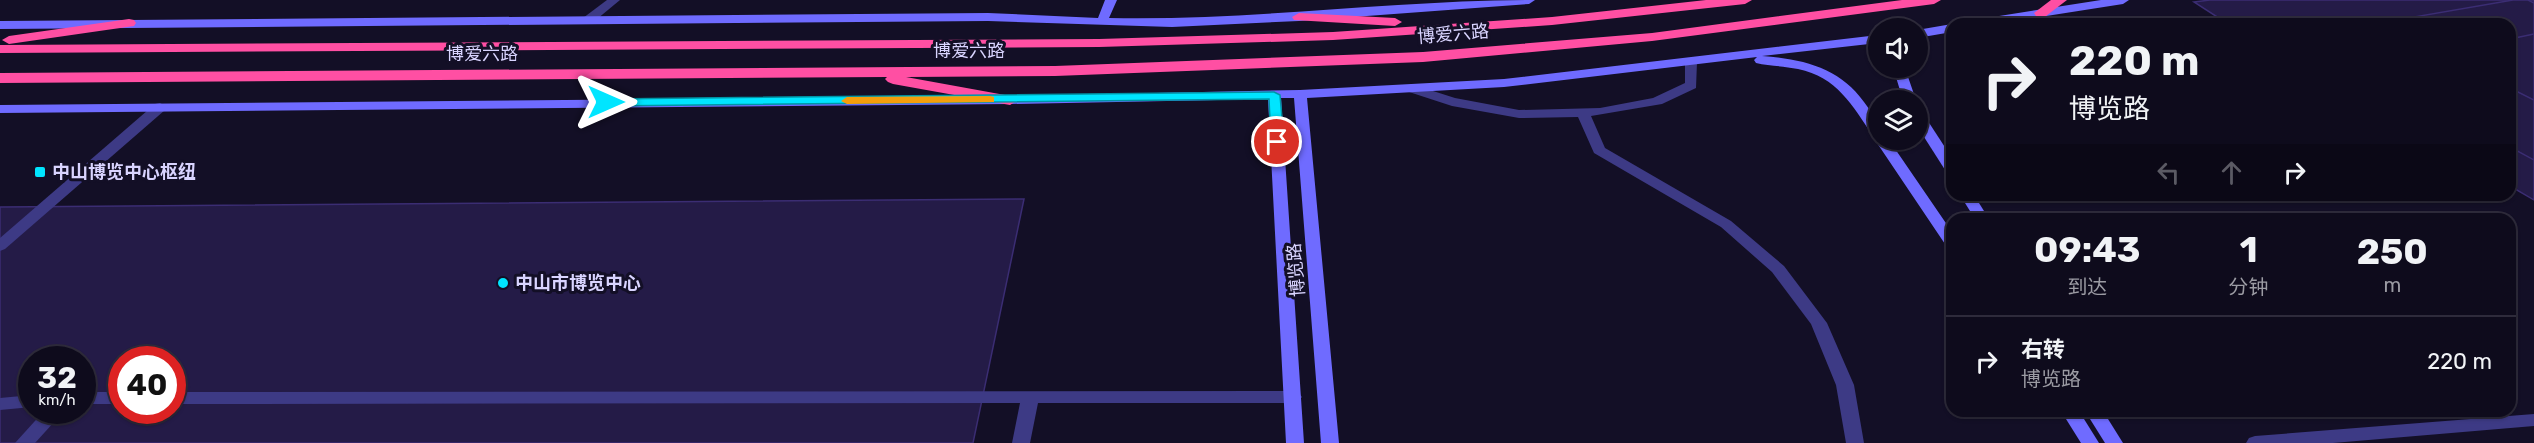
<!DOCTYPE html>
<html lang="zh">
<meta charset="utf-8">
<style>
:root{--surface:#0e0b1c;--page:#171425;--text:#f1f3f6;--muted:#9b9ba3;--line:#2e2b3b}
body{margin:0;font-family:Rubik,"Noto Sans SC",sans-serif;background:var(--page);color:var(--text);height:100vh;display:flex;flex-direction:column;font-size:22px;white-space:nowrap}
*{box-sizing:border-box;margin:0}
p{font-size:20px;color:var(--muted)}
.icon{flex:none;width:33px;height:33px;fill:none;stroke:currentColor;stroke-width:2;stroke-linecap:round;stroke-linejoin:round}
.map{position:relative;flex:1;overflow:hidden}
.details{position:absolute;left:1946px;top:213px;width:570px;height:204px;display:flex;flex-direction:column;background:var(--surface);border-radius:18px;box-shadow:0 2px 4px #0004,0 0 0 2px var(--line)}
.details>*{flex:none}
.banner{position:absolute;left:1946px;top:18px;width:570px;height:183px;border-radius:18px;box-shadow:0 2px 4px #0004,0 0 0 2px var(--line);background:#0e0b1c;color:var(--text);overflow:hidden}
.buttons{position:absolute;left:1868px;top:18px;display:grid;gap:12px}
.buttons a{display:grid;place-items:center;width:60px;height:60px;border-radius:50%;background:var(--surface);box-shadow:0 2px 4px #0004,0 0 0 2px var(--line);font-size:30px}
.speed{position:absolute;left:18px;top:346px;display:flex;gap:12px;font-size:30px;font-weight:700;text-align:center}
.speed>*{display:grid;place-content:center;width:78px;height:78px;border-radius:50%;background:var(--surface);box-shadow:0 2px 4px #0004,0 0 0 2px var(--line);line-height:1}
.speed small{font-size:15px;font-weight:400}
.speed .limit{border:9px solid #d22;background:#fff;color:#111}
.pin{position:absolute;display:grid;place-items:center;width:51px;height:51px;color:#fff;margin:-26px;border:3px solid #fff;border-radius:50%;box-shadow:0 2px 6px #0007}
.me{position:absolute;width:66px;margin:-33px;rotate:90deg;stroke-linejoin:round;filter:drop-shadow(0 0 4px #0008)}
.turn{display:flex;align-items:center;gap:21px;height:126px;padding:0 24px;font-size:27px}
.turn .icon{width:78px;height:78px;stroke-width:2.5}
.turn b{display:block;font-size:42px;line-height:51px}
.lanes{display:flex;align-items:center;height:57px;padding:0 24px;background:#0003;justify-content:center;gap:30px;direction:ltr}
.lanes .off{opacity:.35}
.eta{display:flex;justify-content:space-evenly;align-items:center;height:102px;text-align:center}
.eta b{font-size:36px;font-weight:700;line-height:42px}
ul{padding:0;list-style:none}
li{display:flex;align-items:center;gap:18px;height:90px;padding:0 24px;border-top:2px solid var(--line)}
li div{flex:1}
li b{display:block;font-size:22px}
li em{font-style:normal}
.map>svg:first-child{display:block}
.building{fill:#241b47;stroke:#3b2d73;stroke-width:1.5;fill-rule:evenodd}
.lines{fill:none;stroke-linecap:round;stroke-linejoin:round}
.street{fill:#3d3a85;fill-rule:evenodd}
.secondary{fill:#6f6bff;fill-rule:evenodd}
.highway{fill:#ff4fa3;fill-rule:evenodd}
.route{fill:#00e5ff;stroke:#0095a6;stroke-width:1.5}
.slow{fill:#f59e0b}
.poi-dot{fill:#00e5ff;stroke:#130f26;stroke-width:2}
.labels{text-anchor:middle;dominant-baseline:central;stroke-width:6;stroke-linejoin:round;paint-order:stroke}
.street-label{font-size:18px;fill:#d9d4ff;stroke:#130f26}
.poi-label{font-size:18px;font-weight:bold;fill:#d9d4ff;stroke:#130f26;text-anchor:start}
</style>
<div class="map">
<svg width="2534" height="443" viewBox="0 0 2534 443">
<rect width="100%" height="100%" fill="#130f26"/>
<!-- building -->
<g class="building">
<polygon points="2210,0 2534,0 2534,200 2510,186 2510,24 2228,24 2194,2"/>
<polygon points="2513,0 2528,0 2534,3 2534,34 2510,39 2510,24 2429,24 2414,17"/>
<polygon points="2510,88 2534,100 2534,160 2510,147"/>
<path d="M1024 199 973 443H0V207ZM32 360H82V411H32ZM122 360H172V411H122Z"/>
</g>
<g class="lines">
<!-- street -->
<g class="street">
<polygon points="607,0 620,0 591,24 583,24 583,18"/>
<polygon points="1691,58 1697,62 1696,88 1662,104 1591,116 1605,148 1731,221 1784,266 1827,323 1854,385 1864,443 1846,443 1836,385 1811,324 1772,272 1721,227 1594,153 1578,117 1519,118 1452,106 1406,91 1404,88 1411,84 1455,98 1519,110 1600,108 1653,98 1685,83 1685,62"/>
<polygon points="160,103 167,107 165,110 5,249 0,251 0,238 155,104"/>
<polygon points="1293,391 1299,393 1302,397 1299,401 1293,403 1038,403 1030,443 1012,443 1020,403 172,404 172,392"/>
<rect x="82" y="392" width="40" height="12"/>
<polygon points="32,395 32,407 0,410 0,398"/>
<polygon points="44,411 64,411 35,443 15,443"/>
<polygon points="2534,414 2534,426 2333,443 2246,443 2249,438 2255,436"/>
</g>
<!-- secondary -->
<g class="secondary">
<path d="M1105 0H1117L1109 18C1252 21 1393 0 1535 0L1529 4 1299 21 1172 27 988 21 0 29V21L988 13 1098 18Z"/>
<polygon points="2101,0 2129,0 2123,4 1996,24 1968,24 1974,20"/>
<polygon points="1952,24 1952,32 1917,38 1917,30"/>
<path d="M1878 35V43L1762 56C1803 59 1840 68 1864 102 1874 115 1878 123 1878 140H1889L1952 232V248L1947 247 1875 140 1877 137 1873 136C1852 105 1837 77 1798 69 1784 66 1769 66 1756 63L1754 60 1757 57 1504 87 1307 98 1339 443H1321L1294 98H1281L1304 443H1286L1268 99 1010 104 0 113V105L1010 96 1300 90 1504 79Z"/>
<polygon points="1897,68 1909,68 1907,74 1916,100 1903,100 1895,74"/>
<polygon points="1917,111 1922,112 1952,158 1952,174 1947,173 1917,126"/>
<polygon points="1960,195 1974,195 1989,219 1975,219"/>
<polygon points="2061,411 2079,411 2099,443 2081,443"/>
<polygon points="2085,411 2103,411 2123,443 2105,443"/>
</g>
<!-- highway -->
<g class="highway">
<polygon points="1706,0 1752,0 1745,4 1552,25 1333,40 1099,47 0,53 0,45 1099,39 1333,32 1552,17"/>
<polygon points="1902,0 1941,0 1934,4 1652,41 1423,62 1055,76 906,77 1016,97 1018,100 1010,105 893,84 888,82 885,79 887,77 0,83 0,73 1055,66 1423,52 1652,33"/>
<polygon points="2051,0 2067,0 2046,16 2036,16 2034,13"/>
<polygon points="1299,13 1395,18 1402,22 1395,26 1294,20 1292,17"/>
<polygon points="129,19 134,20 136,23 134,26 9,44 2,40 9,36"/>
</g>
</g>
<!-- route -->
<polygon class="route" points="1274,92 1280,95 1284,142 1277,145 1271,142 1269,99 606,106 600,102 606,99"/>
<!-- slow -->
<polygon class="slow" points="990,96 994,97 994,102 847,104 841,101 847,97"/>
<!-- markers -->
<g class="poi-dot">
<rect x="34" y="166" width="12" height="12" rx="3"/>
<circle cx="503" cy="283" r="6"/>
</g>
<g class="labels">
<!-- street labels -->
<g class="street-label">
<text transform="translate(1453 34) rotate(-5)">博爱六路</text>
<text x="969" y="51">博爱六路</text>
<text x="482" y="54">博爱六路</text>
<text transform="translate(1296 270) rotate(-95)">博览路</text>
</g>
<!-- poi labels -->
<g class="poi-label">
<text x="52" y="172">中山博览中心枢纽</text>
<text x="515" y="283">中山市博览中心</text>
</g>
</g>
</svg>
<div class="buttons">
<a><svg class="icon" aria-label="sound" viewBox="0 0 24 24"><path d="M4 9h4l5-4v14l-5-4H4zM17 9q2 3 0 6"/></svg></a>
<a><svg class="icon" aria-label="layers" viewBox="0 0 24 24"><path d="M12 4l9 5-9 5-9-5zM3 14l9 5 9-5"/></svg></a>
</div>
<div class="speed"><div>32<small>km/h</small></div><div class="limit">40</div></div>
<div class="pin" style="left:1277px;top:142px;background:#d93025"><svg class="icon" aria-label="arrive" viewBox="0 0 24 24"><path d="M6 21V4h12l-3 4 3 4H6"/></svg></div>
<svg class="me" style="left:606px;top:102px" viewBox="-20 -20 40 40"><path d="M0-17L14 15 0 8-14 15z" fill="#00e5ff" stroke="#fff" stroke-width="4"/></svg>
<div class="banner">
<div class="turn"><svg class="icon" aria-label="right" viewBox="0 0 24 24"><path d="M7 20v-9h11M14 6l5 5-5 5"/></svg><div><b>220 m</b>博览路</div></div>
<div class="lanes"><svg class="icon off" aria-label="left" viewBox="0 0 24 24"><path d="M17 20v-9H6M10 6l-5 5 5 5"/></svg><svg class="icon off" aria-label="ahead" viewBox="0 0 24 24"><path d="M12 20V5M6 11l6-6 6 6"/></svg><svg class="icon" aria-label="right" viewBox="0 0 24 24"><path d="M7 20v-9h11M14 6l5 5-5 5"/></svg></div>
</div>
<section class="details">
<div class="eta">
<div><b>09:43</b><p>到达</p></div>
<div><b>1</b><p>分钟</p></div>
<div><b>250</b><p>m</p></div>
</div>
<ul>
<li><svg class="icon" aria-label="right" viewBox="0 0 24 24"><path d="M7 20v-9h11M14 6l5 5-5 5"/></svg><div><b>右转</b><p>博览路</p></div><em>220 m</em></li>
</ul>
</section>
</div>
